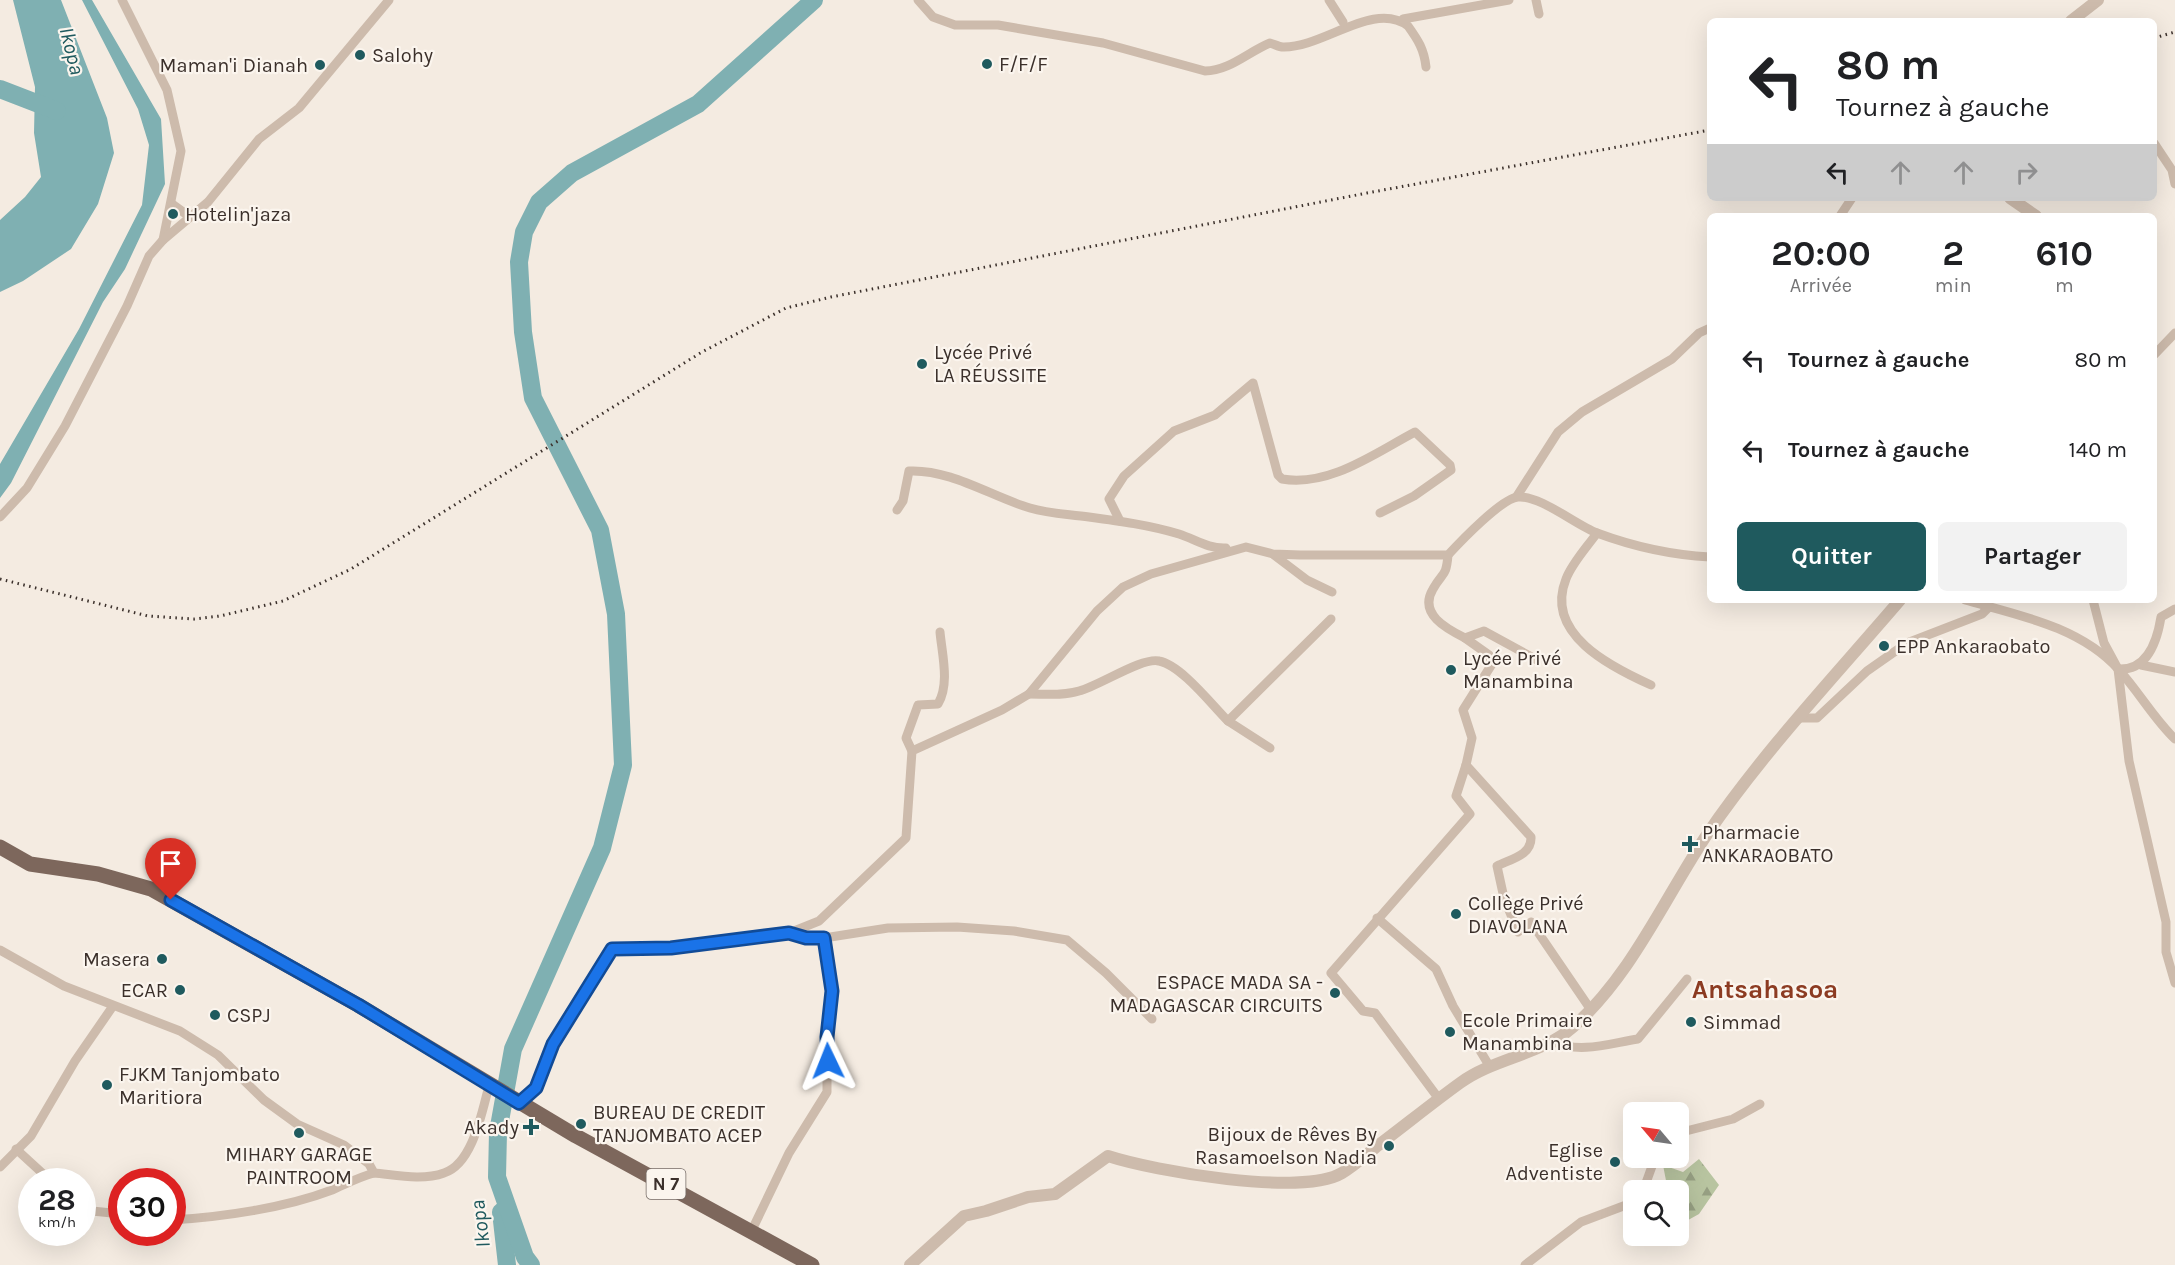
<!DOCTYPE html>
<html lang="fr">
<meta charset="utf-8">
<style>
:root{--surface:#fff;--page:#f2f2f2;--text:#202124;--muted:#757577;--accent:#1f5a5e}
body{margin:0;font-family:Karla,sans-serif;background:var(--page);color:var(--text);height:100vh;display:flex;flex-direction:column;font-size:22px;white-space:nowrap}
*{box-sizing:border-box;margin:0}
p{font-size:20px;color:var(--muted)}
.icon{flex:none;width:33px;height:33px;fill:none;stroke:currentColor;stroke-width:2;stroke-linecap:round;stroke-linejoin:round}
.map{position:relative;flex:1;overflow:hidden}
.sheet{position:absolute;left:1707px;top:213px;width:450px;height:390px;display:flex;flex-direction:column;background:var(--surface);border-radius:9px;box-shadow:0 6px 24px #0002}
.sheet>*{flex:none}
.guide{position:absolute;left:1707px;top:18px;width:450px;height:183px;border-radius:9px;box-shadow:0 6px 24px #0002;background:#fff;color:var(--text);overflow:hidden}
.needle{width:39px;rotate:299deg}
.buttons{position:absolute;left:1623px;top:1102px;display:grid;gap:12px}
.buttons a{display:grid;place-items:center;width:66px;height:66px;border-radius:9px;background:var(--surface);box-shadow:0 6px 24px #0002;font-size:30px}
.speed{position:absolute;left:18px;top:1168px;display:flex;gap:12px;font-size:30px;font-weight:700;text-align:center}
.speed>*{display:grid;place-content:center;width:78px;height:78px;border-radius:50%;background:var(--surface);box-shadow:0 6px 24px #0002;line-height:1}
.speed small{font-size:15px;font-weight:400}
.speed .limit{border:9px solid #d22;background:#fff;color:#111}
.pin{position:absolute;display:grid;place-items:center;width:51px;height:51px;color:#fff;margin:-62px -26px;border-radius:50% 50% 50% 0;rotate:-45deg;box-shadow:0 0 6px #0007}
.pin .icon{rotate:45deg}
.me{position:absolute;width:66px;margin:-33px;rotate:358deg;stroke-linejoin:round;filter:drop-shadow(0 0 4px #0008)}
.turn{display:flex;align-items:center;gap:21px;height:126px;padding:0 30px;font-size:27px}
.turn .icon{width:78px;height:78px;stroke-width:2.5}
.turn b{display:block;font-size:42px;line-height:51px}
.lanes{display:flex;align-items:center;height:57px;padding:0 30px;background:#0003;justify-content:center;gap:30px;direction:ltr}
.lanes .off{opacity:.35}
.eta{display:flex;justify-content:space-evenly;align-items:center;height:102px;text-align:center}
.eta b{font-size:36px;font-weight:700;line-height:42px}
.primary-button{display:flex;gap:12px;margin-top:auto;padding:12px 30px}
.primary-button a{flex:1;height:69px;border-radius:9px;background:var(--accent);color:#fff;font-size:24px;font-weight:700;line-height:69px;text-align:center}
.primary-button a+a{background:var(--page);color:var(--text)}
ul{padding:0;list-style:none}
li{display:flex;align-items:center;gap:18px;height:90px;padding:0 30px}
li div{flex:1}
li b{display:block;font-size:22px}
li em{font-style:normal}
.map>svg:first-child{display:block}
.forest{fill:url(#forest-firs)}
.water{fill:#7fb0b2}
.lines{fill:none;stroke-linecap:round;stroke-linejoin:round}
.river{stroke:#7fb0b2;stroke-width:18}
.minor{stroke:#cdbbac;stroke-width:9}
.tertiary{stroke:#cdbbac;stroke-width:12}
.primary{stroke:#7d675c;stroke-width:15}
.rail{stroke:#3b302b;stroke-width:3;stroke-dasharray:1.5 4.5;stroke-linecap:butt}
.route-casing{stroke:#114b97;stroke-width:15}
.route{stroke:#1a73e8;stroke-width:10}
.poi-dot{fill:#1f5a5e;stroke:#fbf5ee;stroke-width:2}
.labels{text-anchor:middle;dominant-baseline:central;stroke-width:4.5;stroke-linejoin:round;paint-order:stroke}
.shield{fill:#fbf5ee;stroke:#756b66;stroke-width:1.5}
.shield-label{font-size:18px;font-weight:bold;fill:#3b302b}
.poi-label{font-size:20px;fill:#3b302b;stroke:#fbf5ee;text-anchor:start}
.water-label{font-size:21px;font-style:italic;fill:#1f5a5e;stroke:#fbf5ee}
.district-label{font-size:26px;font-weight:bold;fill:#8c3b22;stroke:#fbf5ee}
</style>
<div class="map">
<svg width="2175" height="1265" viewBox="0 0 2175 1265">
<defs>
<pattern id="forest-firs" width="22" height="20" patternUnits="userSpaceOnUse" patternTransform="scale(1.5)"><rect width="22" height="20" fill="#b8c4a0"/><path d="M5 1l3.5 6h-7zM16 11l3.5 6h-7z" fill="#97a083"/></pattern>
</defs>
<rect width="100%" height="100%" fill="#f4ebe1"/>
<!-- forest -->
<polygon class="forest" points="1699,1159 1719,1185 1699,1214 1681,1224 1678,1191 1668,1191 1663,1165 1683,1172"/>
<!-- water -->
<g class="water">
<polygon points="13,0 61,0 107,118 114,153 98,204 71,249 23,281 0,292 0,220 25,197 41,177 34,133 35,87"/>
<polygon points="82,0 92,0 161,119 165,184 125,269 103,302 11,483 0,498 0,464 79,329 142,205 149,145 138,109"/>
</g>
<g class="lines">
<!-- river -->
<g class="river">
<polyline points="0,89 57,111"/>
<polyline points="501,1212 507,1265"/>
<polyline points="531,1265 525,1257 497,1177 498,1132 513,1049 602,848 623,765 616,614 600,530 533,398 523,332 519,262 524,232 539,202 572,173 698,104 814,0"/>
</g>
<!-- minor -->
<g class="minor">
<polyline points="122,0 167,90 181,151 163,240"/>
<path d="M918 0 933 17 955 25H998L1103 43 1205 71C1229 71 1248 52 1270 43 1274 44 1279 47 1283 47 1323 48 1374 0 1408 26 1418 40 1424 49 1426 67"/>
<polyline points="1329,0 1343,22"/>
<polyline points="1536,0 1539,14"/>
<polyline points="1403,19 1509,0"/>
<polyline points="2154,143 2172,170 2175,184"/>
<polyline points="172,204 190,217"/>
<polyline points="1840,216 1852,198"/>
<polyline points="2154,355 2175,333"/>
<polyline points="1517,496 1558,432 1582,412 1672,359 1699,333 1710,328"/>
<path d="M897 510 903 501 909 471C951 469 992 497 1030 508 1050 514 1069 514 1089 517 1119 521 1149 525 1179 534 1195 539 1208 549 1226 548"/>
<polyline points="0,517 27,488 65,426 127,306 149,256 163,240 208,202 259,139 299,108 389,0"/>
<path d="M1120 521 1109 499 1124 476 1174 431 1215 415 1253 383 1278 475 1282 479C1330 487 1375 453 1415 432L1450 465 1451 470 1414 496 1380 513"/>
<path d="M1597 533C1587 547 1572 563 1566 579 1544 634 1611 667 1651 685"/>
<polyline points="1274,555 1307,580 1332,592"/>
<path d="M1448 555C1446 578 1443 571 1433 589 1418 614 1447 629 1465 638L1484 631 1537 660"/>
<path d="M1965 600C2018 615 2081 627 2119 670 2139 692 2154 719 2175 739"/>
<polyline points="2093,600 2104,643 2118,669 2129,761 2166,922 2166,952 2175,983"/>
<path d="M1465 638 1489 655 1492 664 1463 710 1472 738 1466 765 1531 837C1532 855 1511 859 1497 866L1504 898 1518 932 1531 922 1591 1010"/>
<polyline points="2141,665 2175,672"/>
<path d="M2118 669C2147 671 2157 642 2161 617L2175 609"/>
<path d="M1029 694C1045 694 1063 696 1079 691 1099 686 1142 657 1159 661 1181 665 1212 705 1228 721"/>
<polyline points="1800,718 1817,718 1867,671 1907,643 1982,614 1989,607"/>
<polyline points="1270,748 1228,721 1331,619"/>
<path d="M912 751 906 738 918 705 938 704C950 684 942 654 940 632"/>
<polyline points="1377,918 1436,969 1453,1006 1490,1067"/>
<polyline points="789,933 806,938 824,938 888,928 957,927 1014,931 1067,940 1106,973 1152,1019"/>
<path d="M0 950 64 986 180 1031 218 1055 264 1100 297 1124 344 1145 369 1164 374 1173C396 1175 422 1181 444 1173 473 1164 482 1111 489 1086"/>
<path d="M1554 1042C1580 1054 1611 1043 1638 1039L1687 979"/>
<polyline points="1439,1099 1375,1013 1363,1011 1331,973 1470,814 1456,796 1466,765"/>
<path d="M519 1103 536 1088 553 1044 612 949 671 948 789 933 819 921 906 838 912 751 1002 710 1029 694 1097 611 1123 587 1151 574 1246 547 1273 554 1300 555H1448C1460 542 1502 498 1518 497 1540 495 1576 525 1597 533 1632 546 1673 555 1710 557"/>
<polyline points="1678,1135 1686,1131 1733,1119 1760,1104"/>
<polyline points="16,1149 52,1182"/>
<polyline points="0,1167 31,1136 75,1061 113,1006"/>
<polyline points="1643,1191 1655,1158"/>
<polyline points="82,1210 122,1214"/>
<path d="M172 1220C222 1217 285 1208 332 1190 346 1184 359 1177 374 1173"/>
<polyline points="752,1230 789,1153 827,1092 827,1037 832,991 824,938"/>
<polyline points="1525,1265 1581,1222 1634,1202"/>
</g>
<!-- tertiary -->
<g class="tertiary">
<polyline points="2071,21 2098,0"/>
<polyline points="2010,198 2036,216"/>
<path d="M910 1265 964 1216 986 1211 1028 1197 1055 1194 1108 1156C1154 1171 1302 1197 1342 1173 1354 1166 1365 1156 1376 1147 1404 1126 1431 1104 1460 1083 1494 1058 1541 1055 1573 1027 1632 975 1665 897 1708 833 1765 750 1835 676 1900 600"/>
</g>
<!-- primary -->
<polyline class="primary" points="0,847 30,864 98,874 151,889 358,1005 576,1136 812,1265"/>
<!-- rail -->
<g class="rail">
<polyline points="2154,38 2175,32"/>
<polyline points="0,579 148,616 194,619 220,616 283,601 351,569 702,352 786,308 831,297 1367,193 1710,130"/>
</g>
</g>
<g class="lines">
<!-- route casing -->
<g class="route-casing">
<polyline id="route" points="171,900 358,1005 519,1103 536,1088 553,1044 612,949 671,948 789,933 806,938 824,938 832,991 827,1037 828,1061"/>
</g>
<!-- route -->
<use href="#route" class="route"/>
</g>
<!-- markers -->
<g class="poi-dot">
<circle cx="360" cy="55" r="6"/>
<circle cx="987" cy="64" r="6"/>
<circle cx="320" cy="65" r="6"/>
<circle cx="173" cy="214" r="6"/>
<circle cx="922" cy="364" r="6"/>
<circle cx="1884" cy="646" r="6"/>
<circle cx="1451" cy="670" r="6"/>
<path d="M1687 835h6v6h6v6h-6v6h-6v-6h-6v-6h6z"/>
<circle cx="1456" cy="914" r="6"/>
<circle cx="162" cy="959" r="6"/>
<circle cx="180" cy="990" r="6"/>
<circle cx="1335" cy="993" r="6"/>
<circle cx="215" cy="1015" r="6"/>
<circle cx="1691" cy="1022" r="6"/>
<circle cx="1450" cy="1032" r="6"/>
<circle cx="107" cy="1085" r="6"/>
<circle cx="581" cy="1124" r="6"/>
<path d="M528 1118h6v6h6v6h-6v6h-6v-6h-6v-6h6z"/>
<circle cx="299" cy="1133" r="6"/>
<circle cx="1389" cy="1146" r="6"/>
<circle cx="1615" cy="1162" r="6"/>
</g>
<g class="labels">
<!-- shield labels -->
<rect class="shield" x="646.5" y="1169" width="39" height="30" rx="4.5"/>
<g class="shield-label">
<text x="666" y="1184">N 7</text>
</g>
<!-- poi labels -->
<g class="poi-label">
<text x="372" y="55">Salohy</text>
<text x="999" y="64">F/F/F</text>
<text x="308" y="65" text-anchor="end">Maman'i Dianah</text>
<text x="185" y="214">Hotelin'jaza</text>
<text x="934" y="352">Lycée Privé<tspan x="934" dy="23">LA RÉUSSITE</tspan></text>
<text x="1896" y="646">EPP Ankaraobato</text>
<text x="1463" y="658">Lycée Privé<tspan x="1463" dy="23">Manambina</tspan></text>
<text x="1702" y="832">Pharmacie<tspan x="1702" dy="23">ANKARAOBATO</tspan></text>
<text x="1468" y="903">Collège Privé<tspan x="1468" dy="23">DIAVOLANA</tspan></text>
<text x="150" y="959" text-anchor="end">Masera</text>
<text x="1323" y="982" text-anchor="end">ESPACE MADA SA -<tspan x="1323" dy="23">MADAGASCAR CIRCUITS</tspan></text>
<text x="168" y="990" text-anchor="end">ECAR</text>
<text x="227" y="1015">CSPJ</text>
<text x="1462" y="1020">Ecole Primaire<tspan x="1462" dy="23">Manambina</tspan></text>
<text x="1703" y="1022">Simmad</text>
<text x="119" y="1074">FJKM Tanjombato<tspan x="119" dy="23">Maritiora</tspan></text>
<text x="593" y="1112">BUREAU DE CREDIT<tspan x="593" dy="23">TANJOMBATO ACEP</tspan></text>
<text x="519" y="1127" text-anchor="end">Akady</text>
<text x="1377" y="1134" text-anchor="end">Bijoux de Rêves By<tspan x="1377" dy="23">Rasamoelson Nadia</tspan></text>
<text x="1603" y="1150" text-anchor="end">Eglise<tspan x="1603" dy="23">Adventiste</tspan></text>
<text x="299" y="1154" text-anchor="middle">MIHARY GARAGE<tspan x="299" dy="23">PAINTROOM</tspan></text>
</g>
<!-- water labels -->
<g class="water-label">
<text transform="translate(72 51) rotate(76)">Ikopa</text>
<text transform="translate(480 1224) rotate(-97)">Ikopa</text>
</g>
<!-- district labels -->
<g class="district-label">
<text x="1765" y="989">Antsahasoa</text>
</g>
</g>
</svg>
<div class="buttons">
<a><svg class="needle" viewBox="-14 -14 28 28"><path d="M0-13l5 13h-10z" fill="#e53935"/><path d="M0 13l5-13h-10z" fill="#757577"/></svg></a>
<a><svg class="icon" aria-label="search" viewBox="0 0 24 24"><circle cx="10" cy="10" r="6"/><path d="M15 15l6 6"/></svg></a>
</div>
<div class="speed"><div>28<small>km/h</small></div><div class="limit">30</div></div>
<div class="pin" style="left:171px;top:900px;background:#d93025"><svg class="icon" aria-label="arrive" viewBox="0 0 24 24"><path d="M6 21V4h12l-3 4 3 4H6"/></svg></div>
<svg class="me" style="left:828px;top:1061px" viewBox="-20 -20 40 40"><path d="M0-17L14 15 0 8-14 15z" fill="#1a73e8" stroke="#fff" stroke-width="4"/></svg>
<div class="guide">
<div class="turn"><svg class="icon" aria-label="left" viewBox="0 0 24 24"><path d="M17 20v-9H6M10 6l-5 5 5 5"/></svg><div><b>80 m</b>Tournez à gauche</div></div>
<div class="lanes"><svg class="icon" aria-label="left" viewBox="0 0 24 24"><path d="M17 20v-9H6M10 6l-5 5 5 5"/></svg><svg class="icon off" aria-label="ahead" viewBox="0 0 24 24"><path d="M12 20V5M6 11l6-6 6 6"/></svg><svg class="icon off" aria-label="ahead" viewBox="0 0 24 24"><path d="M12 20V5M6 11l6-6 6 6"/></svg><svg class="icon off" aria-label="right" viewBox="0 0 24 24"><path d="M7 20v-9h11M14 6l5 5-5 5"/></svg></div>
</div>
<section class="sheet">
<div class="eta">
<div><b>20:00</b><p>Arrivée</p></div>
<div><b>2</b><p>min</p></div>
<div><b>610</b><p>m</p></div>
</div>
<ul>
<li><svg class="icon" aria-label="left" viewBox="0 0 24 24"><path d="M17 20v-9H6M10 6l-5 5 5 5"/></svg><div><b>Tournez à gauche</b></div><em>80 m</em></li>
<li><svg class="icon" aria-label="left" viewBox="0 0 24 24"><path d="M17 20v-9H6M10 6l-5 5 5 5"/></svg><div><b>Tournez à gauche</b></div><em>140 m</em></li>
</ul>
<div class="primary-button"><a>Quitter</a><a>Partager</a></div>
</section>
</div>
